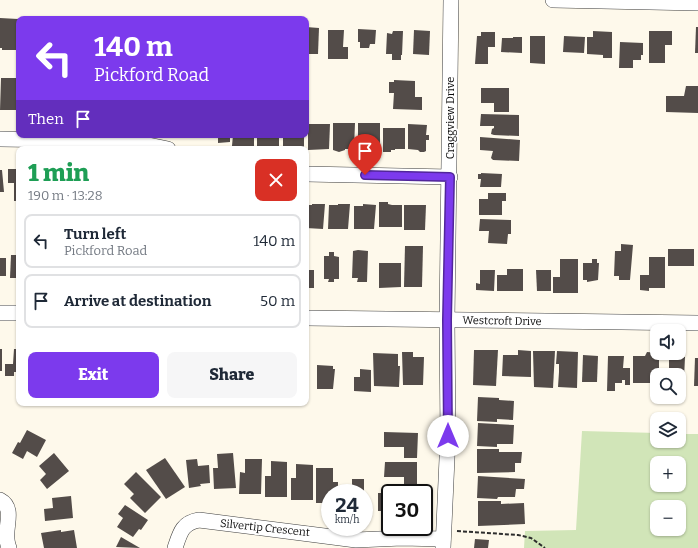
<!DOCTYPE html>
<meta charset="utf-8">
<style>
:root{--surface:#fff;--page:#f6f6f7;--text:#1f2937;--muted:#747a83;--line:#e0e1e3;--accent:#7c3aed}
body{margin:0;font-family:Bitter,serif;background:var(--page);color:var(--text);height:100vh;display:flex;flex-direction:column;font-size:15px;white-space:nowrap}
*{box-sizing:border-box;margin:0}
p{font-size:13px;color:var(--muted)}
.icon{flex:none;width:22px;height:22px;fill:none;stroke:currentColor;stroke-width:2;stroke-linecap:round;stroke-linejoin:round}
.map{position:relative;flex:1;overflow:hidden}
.sheet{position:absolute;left:16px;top:146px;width:293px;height:260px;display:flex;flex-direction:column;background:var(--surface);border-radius:8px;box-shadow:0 1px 3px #0004}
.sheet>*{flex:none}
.hud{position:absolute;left:16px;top:16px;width:293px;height:122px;border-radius:8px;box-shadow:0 1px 3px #0004;background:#7c3aed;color:#fff;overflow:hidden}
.tools{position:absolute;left:650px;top:324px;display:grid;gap:8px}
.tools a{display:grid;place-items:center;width:36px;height:36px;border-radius:8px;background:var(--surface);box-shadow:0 1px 3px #0004;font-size:20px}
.speed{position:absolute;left:321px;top:484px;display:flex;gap:8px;font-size:20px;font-weight:700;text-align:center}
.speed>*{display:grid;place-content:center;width:52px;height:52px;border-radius:50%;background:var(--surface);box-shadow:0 1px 3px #0004;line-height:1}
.speed small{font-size:10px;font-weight:400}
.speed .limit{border:2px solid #111;border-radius:6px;background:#fff;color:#111}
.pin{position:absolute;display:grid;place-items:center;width:34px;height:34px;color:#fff;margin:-41px -17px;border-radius:50% 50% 50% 0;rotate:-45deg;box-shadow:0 0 4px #0007}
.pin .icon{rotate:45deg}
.me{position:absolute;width:44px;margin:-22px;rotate:0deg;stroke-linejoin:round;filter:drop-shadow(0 0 3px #0008)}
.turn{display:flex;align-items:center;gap:14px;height:84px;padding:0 12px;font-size:18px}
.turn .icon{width:52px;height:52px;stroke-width:2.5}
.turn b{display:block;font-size:28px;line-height:34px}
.then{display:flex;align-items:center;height:38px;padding:0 12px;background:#0003;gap:8px;font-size:15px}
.round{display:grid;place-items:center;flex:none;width:42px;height:42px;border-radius:8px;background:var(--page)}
.head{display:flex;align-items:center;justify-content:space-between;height:68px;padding:0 12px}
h1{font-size:24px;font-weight:800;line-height:30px;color:#1e9e55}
.action{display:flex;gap:8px;margin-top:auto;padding:8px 12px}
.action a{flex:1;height:46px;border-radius:8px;background:var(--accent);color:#fff;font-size:16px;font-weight:800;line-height:46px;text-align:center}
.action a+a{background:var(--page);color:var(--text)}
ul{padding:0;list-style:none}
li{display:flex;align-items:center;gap:12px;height:54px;margin:0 8px 6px;padding:0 4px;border:2px solid var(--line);border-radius:8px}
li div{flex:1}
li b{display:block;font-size:15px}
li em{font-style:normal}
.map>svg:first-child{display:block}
.green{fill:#d1e5b8;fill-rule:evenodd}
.building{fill:#534c49}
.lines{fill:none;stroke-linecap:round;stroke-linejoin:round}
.street-casing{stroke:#3e3e3e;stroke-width:16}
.path{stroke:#2d2d2d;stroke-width:2;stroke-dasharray:4 2;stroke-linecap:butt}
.street{stroke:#fff;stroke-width:15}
.route-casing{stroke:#51269a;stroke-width:10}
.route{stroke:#7c3aed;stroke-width:7}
.labels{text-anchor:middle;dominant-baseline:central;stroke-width:4;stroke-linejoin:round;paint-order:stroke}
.street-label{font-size:11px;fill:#0b0b0b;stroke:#fff}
</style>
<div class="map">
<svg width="698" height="548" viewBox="0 0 698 548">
<rect width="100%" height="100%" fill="#fef9eb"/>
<!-- green -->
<path class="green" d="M582 431 657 433V441H679V434H698V548H524L525 531 576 530ZM657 463H679V485H657ZM657 507H679V529H657Z"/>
<!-- building -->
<g class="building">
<polygon points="0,18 18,19 17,50 2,50 2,48 0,48"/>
<polygon points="306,27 319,28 318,54 306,54"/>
<polygon points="696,27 698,27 698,53 695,53"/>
<polygon points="358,29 376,30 375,44 370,44 369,48 360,48 360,42 358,42"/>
<polygon points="328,30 344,30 343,47 348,47 348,59 328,59"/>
<polygon points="414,30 430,31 429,55 413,54"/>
<polygon points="393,31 403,31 402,55 401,55 401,60 392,60 392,54 386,54 387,33 392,34"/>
<polygon points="593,31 612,32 612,58 603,58 603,55 587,54 587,37 593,37"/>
<polygon points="649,31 672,31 672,45 665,45 665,63 649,63"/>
<polygon points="481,32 495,32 495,47 488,47 488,64 475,64 477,36 481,36"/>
<polygon points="530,36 545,36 545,64 530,63"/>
<polygon points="564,36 585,37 584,53 563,52"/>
<polygon points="513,37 522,37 522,53 501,52 502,38 513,38"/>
<polygon points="620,42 643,43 643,55 641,55 641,60 633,60 633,68 619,68"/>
<polygon points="1,78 18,78 17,110 0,110"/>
<polygon points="394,80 415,81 415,97 422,97 422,110 393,109 394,93 389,93 389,82 394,82"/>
<polygon points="686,86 698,86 698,113 666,112 666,96 684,96"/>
<polygon points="481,88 509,88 509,112 494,112 494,103 481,103"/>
<polygon points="481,114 519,115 519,136 494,135 491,134 492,129 494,128 494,126 480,126"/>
<polygon points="333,123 355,123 354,149 345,149 345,150 339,152 333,150"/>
<polygon points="358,123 380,123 380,149 370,149 370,151 364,152 358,151"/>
<polygon points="308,124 330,124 329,149 308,150"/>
<polygon points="408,124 427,125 426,135 429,135 429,140 426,140 426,151 424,152 420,152 418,150 408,149"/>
<polygon points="383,128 405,128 405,149 395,149 395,150 391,150 391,152 383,152"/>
<polygon points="208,135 230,135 230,142 218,143 218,136 208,137"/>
<polygon points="233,135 254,135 254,146 232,146"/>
<polygon points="257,135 279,135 279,148 257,149"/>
<polygon points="283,135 304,135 304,148 283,149"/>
<polygon points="480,137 520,140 519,161 493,160 491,158 493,151 480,150"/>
<polygon points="8,169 17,169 17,171 19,171 19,201 14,201 14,183 8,183"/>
<polygon points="0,170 2,170 4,192 0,192"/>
<polygon points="481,173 502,174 501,187 480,187 481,179 478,179 478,174 481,174"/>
<polygon points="488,193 506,193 506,201 502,201 502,215 479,215 479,199 488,199"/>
<polygon points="379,202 388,202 388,204 392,205 402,205 402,227 379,227"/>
<polygon points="312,204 325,204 323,229 306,228 306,205 312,205"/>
<polygon points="338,204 350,204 348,229 328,229 329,205 338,205"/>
<polygon points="363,204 376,205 374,229 354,229 354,206 363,206"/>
<polygon points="404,205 426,205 425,230 404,230"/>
<polygon points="480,219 511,220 511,234 508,234 507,244 488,243 489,231 479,231"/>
<polygon points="621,244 633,245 630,280 619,280 619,276 614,276 615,251 621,251"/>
<polygon points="405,246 423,246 422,287 404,287"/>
<rect x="668" y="249" width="26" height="17"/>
<polygon points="358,250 368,251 367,282 357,282 358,278 352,278 353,251"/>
<polygon points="329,252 334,252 334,256 339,257 339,279 334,279 334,282 328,282 329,279 324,279 324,256 329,256"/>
<polygon points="11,255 19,255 19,278 10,278"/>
<polygon points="306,255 309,255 308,270 314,270 314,288 306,288"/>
<polygon points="649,257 665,257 665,288 649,288 649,291 640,290 640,275 649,275"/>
<rect x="0" y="258" width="6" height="18"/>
<polygon points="560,259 578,259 578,293 553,293 553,277 560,277"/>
<polygon points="592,259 597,259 597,263 599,263 598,280 587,282 587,280 583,280 583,263 592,263"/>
<polygon points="379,263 401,263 401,287 379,288"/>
<polygon points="507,269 523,269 523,291 497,291 497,275 507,275"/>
<polygon points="480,270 495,270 494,291 476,290 476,283 480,284"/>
<polygon points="536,270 551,270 551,291 537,291"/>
<rect x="0" y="349" width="2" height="22"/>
<polygon points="14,349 19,349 19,372 14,372 14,376 5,376 5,364 13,364"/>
<polygon points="474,350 498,350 496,386 473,385"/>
<polygon points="518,350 531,351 531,377 502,376 503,355 518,355"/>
<polygon points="533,351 555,351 553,388 534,387"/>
<polygon points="557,351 578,352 577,388 558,387 559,372 559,364 556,364"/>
<polygon points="402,352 413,352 413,357 424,357 423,385 403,385"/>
<polygon points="647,352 659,353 659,375 656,377 656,383 633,383 633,356 645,356"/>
<polygon points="373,353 398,354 398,366 400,366 399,387 374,386"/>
<polygon points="583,355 598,356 597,382 582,382"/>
<polygon points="608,356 624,356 623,368 630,368 630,385 625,385 625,380 622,380 622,383 615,383 615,391 607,391"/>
<polygon points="669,357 685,357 684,379 679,379 679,375 669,375"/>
<polygon points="695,358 698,358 698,386 694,386"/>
<polygon points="317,365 333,366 333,369 335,369 333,389 317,389"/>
<polygon points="360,369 371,370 371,392 354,391 354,377 360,377"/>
<polygon points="478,397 499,398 499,400 514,401 513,420 497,419 497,422 477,421"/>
<polygon points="478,423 514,425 513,444 497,444 497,447 477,446"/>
<polygon points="27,430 46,440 37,457 27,451 23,459 12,453 18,442 20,443"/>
<polygon points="384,432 418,433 417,458 404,458 404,447 384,447"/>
<polygon points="477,449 499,449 499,452 522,452 521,463 515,463 515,472 477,473"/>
<polygon points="54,453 69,471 47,489 40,480 46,474 39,466"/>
<polygon points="233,453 236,488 214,489 213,468 218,468 217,454"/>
<polygon points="165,458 185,487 166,499 146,470"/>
<polygon points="197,459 198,466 209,465 210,483 200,484 201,486 189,488 186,460"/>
<polygon points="245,459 262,459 261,494 239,494 240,472 245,473"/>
<polygon points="271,461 287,462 287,497 265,497 265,476 271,476"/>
<polygon points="385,462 417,462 417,487 404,487 404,477 384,477"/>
<polygon points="296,464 313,465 313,500 291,500 291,478 296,478"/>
<polygon points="316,468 333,468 333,482 338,482 338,493 330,493 330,503 316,503"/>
<polygon points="136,472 161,497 145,513 130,498 134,494 124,484"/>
<polygon points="478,476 525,479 524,489 516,489 515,497 498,497 497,499 477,498"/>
<polygon points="352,479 364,479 364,493 341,493 341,485 352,485"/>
<rect x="378" y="493" width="12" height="18"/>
<polygon points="71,496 73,518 45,521 44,509 53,508 52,498"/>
<polygon points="478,501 501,501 501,504 524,503 525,524 478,526"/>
<polygon points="125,505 148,520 141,530 139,529 133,537 117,527 123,518 118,514"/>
<polygon points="61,530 61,532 74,530 77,548 44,548 41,533"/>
<polygon points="121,537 140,548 116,547"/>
<polygon points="475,539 489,540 488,548 474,548"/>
</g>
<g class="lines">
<!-- street casing -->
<g class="street-casing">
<g id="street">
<polyline points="553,0 698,3"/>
<polyline points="0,139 129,141 168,149"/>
<polyline points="306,174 450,177"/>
<polyline points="0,313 19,313"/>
<polyline points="306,318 698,323"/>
<path d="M0 500C15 508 5 526 7 539 7 542 8 545 9 548"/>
<path d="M175 548C180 533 182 523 199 520L356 540 402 538 443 539"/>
<polyline points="443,548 448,436 447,320 451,0"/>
</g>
</g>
<!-- path -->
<polyline class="path" points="457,531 518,535 531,538 545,548"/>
<!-- street -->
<use href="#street" class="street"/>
</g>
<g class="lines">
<!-- route casing -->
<g class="route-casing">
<polyline id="route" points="365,175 450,177 447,320 448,436"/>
</g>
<!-- route -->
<use href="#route" class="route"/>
</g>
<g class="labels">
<!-- street labels -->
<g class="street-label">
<text transform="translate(450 118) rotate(-90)">Craggview Drive</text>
<text transform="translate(502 321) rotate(1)">Westcroft Drive</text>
<text transform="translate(265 528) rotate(6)">Silvertip Crescent</text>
</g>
</g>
</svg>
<div class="tools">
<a><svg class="icon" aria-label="sound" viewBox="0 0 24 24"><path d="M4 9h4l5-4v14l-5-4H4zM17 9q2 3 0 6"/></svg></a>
<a><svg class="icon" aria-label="search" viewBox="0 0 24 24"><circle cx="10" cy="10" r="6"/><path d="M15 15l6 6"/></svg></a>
<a><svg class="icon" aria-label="layers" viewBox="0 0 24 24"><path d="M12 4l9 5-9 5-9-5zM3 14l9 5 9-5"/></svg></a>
<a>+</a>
<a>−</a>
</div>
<div class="speed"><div>24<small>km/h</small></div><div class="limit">30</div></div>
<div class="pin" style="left:365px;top:175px;background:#d93025"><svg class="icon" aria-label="arrive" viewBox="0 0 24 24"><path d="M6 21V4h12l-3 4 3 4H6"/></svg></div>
<svg class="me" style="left:448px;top:436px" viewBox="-20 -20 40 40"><circle r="19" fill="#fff"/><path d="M0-13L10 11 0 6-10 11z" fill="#7c3aed"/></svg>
<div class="hud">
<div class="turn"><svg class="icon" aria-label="left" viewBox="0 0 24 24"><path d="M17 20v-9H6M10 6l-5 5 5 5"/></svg><div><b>140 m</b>Pickford Road</div></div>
<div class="then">Then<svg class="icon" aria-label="arrive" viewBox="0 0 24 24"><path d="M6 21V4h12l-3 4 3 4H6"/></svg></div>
</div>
<section class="sheet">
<div class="head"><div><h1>1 min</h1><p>190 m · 13:28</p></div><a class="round" style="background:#d93025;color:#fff"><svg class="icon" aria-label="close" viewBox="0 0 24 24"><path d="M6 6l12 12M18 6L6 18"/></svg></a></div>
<ul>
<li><svg class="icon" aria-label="left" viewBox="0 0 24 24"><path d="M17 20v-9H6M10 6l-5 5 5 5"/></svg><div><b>Turn left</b><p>Pickford Road</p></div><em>140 m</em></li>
<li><svg class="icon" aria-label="arrive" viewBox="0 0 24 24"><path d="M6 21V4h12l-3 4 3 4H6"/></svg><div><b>Arrive at destination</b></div><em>50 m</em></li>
</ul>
<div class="action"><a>Exit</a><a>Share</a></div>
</section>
</div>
